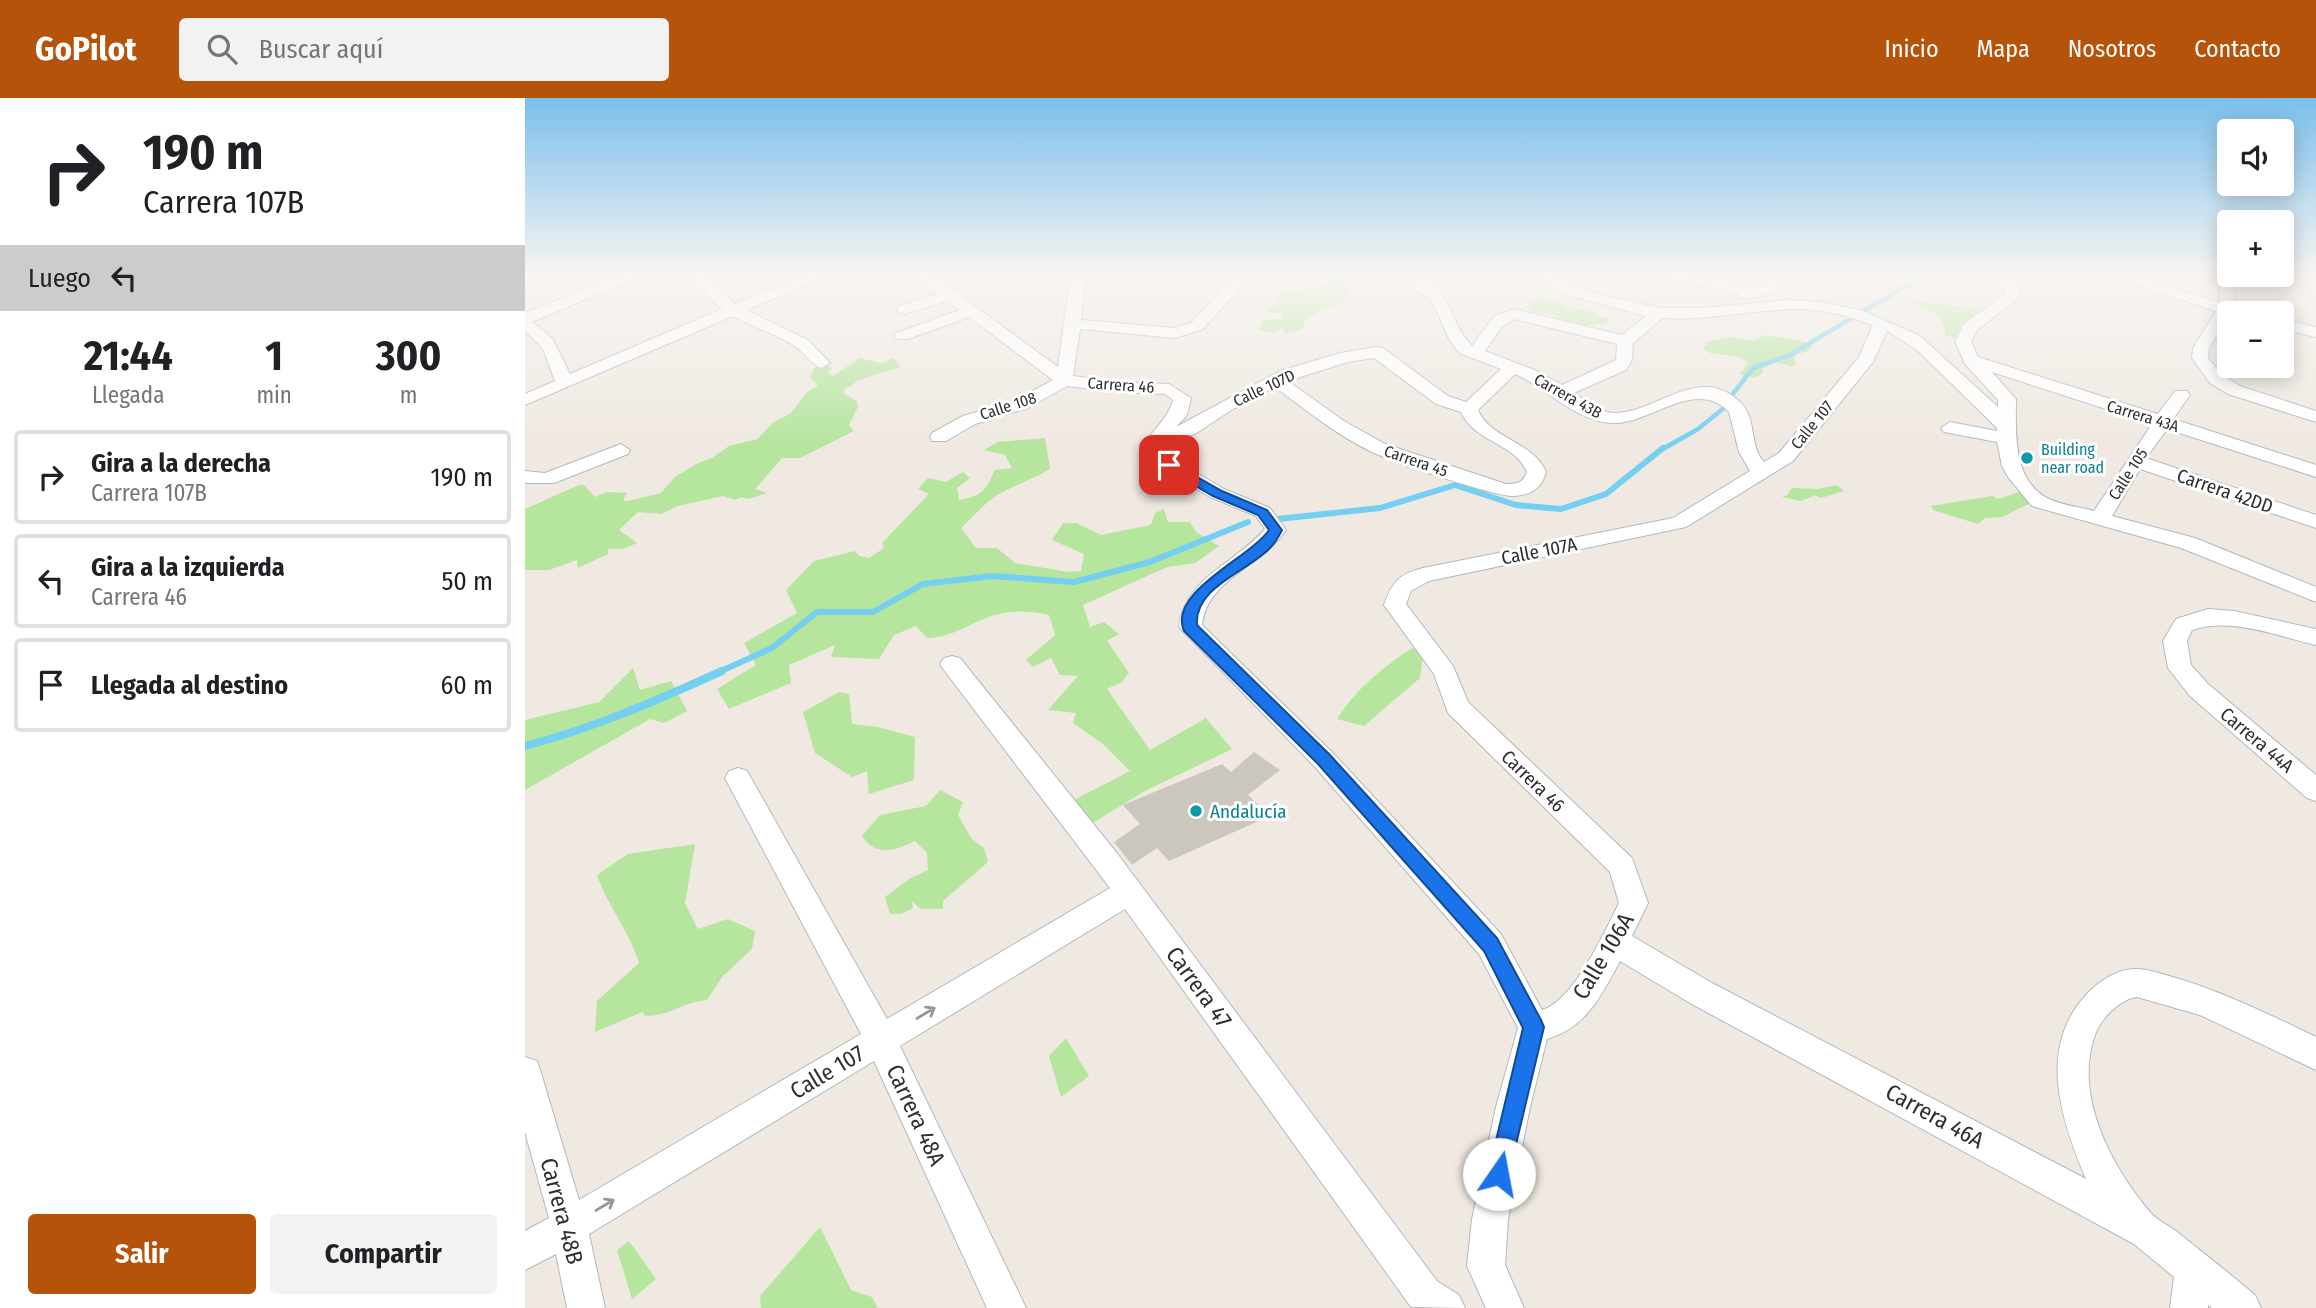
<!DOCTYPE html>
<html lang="es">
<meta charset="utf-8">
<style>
:root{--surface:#fff;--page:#f2f2f2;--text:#202124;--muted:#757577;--line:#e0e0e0;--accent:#b45309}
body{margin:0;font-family:"Fira Sans Condensed",sans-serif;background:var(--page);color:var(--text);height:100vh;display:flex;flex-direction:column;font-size:26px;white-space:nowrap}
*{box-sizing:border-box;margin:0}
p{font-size:23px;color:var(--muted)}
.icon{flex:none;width:38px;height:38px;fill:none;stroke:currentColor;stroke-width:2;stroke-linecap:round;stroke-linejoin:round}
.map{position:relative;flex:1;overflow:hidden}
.details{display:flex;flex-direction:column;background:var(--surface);width:525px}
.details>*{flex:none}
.banner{background:#fff;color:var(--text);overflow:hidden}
.buttons{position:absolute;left:1692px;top:21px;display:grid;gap:14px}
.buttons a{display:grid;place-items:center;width:77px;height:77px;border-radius:7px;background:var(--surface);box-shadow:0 4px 18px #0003;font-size:35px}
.pin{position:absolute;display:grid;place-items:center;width:60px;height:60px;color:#fff;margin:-30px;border-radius:14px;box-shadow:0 4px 10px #0006}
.me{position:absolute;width:77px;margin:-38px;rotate:12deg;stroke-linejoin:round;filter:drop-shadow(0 0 5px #0008)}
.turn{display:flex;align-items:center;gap:24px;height:147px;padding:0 28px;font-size:32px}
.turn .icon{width:91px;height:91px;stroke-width:2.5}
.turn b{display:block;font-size:49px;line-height:60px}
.then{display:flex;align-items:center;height:66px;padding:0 28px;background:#0003;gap:14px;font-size:26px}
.eta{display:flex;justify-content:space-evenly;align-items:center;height:119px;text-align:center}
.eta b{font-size:42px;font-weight:700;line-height:49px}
.cta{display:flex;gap:14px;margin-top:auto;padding:14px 28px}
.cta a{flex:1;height:80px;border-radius:7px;background:var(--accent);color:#fff;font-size:28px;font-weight:700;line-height:80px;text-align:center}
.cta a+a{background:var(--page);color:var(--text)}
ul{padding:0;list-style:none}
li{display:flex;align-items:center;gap:21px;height:94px;margin:0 14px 10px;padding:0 14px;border:4px solid var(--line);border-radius:7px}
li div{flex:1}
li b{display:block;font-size:26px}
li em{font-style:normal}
header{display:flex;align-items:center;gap:42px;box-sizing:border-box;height:98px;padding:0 35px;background:var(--accent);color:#fff}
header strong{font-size:33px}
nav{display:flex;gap:38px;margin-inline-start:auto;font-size:24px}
.search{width:490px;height:63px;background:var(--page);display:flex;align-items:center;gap:18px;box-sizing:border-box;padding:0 24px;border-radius:7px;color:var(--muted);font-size:26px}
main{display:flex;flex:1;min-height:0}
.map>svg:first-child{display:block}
.green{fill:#b6e59e}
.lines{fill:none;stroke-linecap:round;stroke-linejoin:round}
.stream-far2{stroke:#75cff0;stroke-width:4.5}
.stream-far1{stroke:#75cff0;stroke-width:6}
.stream{stroke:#75cff0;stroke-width:8}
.building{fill:#cbc7bf}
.minor-casing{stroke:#b4b7c1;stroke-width:2}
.minor{fill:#fff;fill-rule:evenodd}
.oneway{stroke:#969696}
.route{fill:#1a73e8;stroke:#114b97;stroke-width:2}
.culture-dot{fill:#0f9aa8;stroke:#fff;stroke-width:2.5}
.labels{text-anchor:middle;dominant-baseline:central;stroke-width:6;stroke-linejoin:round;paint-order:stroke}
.far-street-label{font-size:16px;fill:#2e2e2e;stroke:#fff}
.far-culture-label{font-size:16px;fill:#0d838f;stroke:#fff;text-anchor:start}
.street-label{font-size:19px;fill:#2e2e2e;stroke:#fff}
.culture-label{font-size:19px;fill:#0d838f;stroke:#fff;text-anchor:start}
.near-street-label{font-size:23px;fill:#2e2e2e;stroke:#fff}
</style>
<header>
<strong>GoPilot</strong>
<div class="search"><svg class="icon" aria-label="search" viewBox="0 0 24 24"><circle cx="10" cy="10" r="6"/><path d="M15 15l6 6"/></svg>Buscar aquí</div>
<nav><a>Inicio</a><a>Mapa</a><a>Nosotros</a><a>Contacto</a></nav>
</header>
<main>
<section class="details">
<div class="banner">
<div class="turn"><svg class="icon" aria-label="right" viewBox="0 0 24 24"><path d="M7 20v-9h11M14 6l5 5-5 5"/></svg><div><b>190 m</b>Carrera 107B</div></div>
<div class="then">Luego<svg class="icon" aria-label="left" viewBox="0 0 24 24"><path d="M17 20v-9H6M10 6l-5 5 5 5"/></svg></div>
</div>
<div class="eta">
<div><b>21:44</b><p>Llegada</p></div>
<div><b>1</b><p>min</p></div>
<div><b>300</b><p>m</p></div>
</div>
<ul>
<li><svg class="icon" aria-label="right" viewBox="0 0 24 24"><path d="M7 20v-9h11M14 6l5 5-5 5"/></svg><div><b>Gira a la derecha</b><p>Carrera 107B</p></div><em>190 m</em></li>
<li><svg class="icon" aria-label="left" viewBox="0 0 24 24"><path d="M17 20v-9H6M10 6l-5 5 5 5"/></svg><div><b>Gira a la izquierda</b><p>Carrera 46</p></div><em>50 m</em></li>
<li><svg class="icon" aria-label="arrive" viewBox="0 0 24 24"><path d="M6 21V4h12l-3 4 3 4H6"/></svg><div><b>Llegada al destino</b></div><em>60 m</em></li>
</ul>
<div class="cta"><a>Salir</a><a>Compartir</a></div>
</section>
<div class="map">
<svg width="1791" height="1210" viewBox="0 0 1791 1210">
<rect width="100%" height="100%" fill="#efe9e1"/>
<!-- green -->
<g class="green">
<polygon points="821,175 826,190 824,200 810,207 798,210 778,224 780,227 775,232 760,236 758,230 747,235 733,232 738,222 757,221 759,215 743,215 742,210 750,208 759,194 802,187 806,182 805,177"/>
<polygon points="1014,199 1019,203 1034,202 1039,208 1073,215 1070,218 1085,221 1079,226 1055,227 1050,223 1041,225 1032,220 1033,217 1008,214 1003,209"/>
<path d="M1380 202 1463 212 1436 227 1430 240 1421 238C1419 213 1400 210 1380 202Z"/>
<path d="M1241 237 1286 245C1287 256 1276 253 1269 259L1271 266 1267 269 1251 264 1237 271 1238 275C1231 281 1223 279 1215 276L1223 265C1210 252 1191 261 1178 251L1184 243 1205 239 1227 243Z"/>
<polygon points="335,260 356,265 369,260 375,269 334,282 319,292 319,296 332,303 333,309 324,327 329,333 275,360 257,360 230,391 242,395 224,401 216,399 210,402 198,398 153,408 136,416 113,414 94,432 112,445 98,451 83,451 83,456 53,470 52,462 24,472 0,472 0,411 54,387 59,387 70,399 82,394 102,395 98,402 103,403 136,395 150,379 173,365 187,360 204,348 233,341 246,326 266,315 282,294 293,287 285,280 289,270 309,263 301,268 308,270 302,274 308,278"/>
<path d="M520 340 525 371C508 381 490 387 474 396 460 404 448 419 436 430L451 450H472L490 465 544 474 556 473 559 456 527 442 538 425H551L576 437 626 427 630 415 639 411 643 424H665L671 434 694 448 670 465 642 469 558 507 565 529 579 524 594 536 582 543 604 575 597 584 582 591 625 652 681 620 707 651 620 693 566 726 547 703 605 673 578 646 548 625 551 615 523 612 553 578 535 577 526 560 508 569 501 562 530 537 524 517C507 513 487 512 469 517 444 525 430 539 402 540L391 528 369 537 354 561 306 559 310 547 264 567 266 585 204 611 192 591 231 567 219 545 272 515 261 492 289 463 330 453 334 458 344 460 359 450 357 445 404 396 393 391 403 380 421 384 438 374 445 380 432 390 434 402C455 398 462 394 469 372L487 370 480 357 459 352 473 344Z"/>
<polygon points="1312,387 1319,393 1296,400 1290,397 1276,403 1257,399 1262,397 1267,390 1292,391"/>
<polygon points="1494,394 1508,404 1477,419 1460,420 1453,426 1408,412 1406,408 1467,398 1473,401"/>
<path d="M887 550 898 557 895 580 839 628 812 621C831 591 858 569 887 550Z"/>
<polygon points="108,570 115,592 146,583 162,613 139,625 125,621 0,692 0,622 74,604"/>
<polygon points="314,594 324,596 327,626 353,629 390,639 389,682 344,696 342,673 327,679 290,655 278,614"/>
<path d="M415 692 438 704 433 717 446 740 459 750 463 764 418 803V811H396L387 803 388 810 376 816H365L360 799 384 781 403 772 402 755 390 743C371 753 350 759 337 738L355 717 401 708Z"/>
<path d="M170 746 160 805 173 831 203 821 230 833 227 851 198 878 182 902C155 905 148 917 120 918L117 914 70 934 72 903 114 865C105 834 83 809 72 777L103 756Z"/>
<polygon points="541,940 564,978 536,999 524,958"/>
<polygon points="295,1129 326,1192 347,1199 353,1210 236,1210 235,1198"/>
<polygon points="104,1143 131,1181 107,1201 92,1152"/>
</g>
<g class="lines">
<!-- stream-far2 -->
<g class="stream-far2">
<polyline points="1204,301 1228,270 1263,258 1403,175"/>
<polyline points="1136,352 1173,331 1199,310"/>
</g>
<!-- stream-far1 -->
<g class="stream-far1">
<polyline points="753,421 855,410 930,387 991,407 1036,411 1081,396 1138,350"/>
<polyline points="194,574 247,550 292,514 348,514 398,486 468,478 549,484 625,464 723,424"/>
</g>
<!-- stream -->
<path class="stream" d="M0 648C69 630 133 602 197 573"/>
</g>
<!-- building -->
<polygon class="building" points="729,654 755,672 723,697 745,718 644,763 632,750 607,767 589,744 615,726 598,707 697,666 706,674"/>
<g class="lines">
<!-- minor casing -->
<g class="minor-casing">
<g id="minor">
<path d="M101 175H122L7 224 27 240 45 276 197 211 158 175H174L210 206 288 175H310L221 212 283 242 305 265 297 270C286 267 280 255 271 249 251 235 228 230 208 218L0 307V296L30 283 18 251 0 233V215Z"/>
<path d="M388 175H405L533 269 544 186 516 175C531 175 548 174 560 184L556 222 649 230 666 225 712 175H728L678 231 650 240 555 231 548 278 593 284 644 286 666 300 662 317 651 329 755 273 815 255 852 249 858 250 923 298 941 304 976 271 934 255 924 241 907 203 868 175C930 175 917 217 947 248L969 218 989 211 1097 237 1121 218 1047 198 1001 175H1021L1075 197 1135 210H1177L1263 202 1298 204 1338 213 1395 238 1473 309V302L1440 266 1430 243 1439 226 1480 196V191L1462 175H1479L1493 186 1496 198 1452 232 1446 243 1453 259 1633 316 1650 293H1662L1665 297 1648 321 1791 367V379L1642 331 1621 360 1791 417V430L1615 371 1587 418 1670 440 1791 489V504L1656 450 1507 408 1483 379 1477 368 1472 344 1419 334 1416 330 1425 324 1472 333V330L1392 252 1362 233 1348 264 1268 363 1161 429 904 483 886 493 881 506 928 568 943 604 1107 760 1123 805 1107 838 1187 885 1561 1081C1536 1022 1512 950 1561 897 1574 883 1593 870 1612 871 1623 871 1633 875 1644 878 1695 892 1743 916 1791 939V972L1675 917 1612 899C1595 901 1575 921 1570 937 1548 998 1587 1069 1625 1114 1630 1121 1643 1127 1651 1133 1677 1154 1704 1175 1730 1197L1736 1210H1687L1683 1207V1210H1645L1649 1179 1609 1146 1165 905 1095 863C1076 898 1062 929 1022 941L1005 1009 983 1121 980 1167 999 1210H961L942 1168 947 1121 971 1009 993 930 954 856 790 669 654 529C659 480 711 465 740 431L731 418 685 399 617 359 615 355C624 333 643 323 648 302L640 296 593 294 542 288 503 310 450 326 421 343H407L405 339 407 335 438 318 491 302 528 282 444 219 383 241H371L369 238 371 235 435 212 422 203 380 216 374 214 372 211 374 208 413 196ZM1281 211 1314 216 1348 227 1334 259 1254 355 1239 364C1224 348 1232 321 1216 305 1172 261 1125 323 1082 314 1070 311 1059 302 1049 295L1101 272 1107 262 1108 245 1138 220C1186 223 1233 210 1281 211ZM989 221 1092 246 1091 262 1037 287 1012 273 960 253 976 230ZM849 260 911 306 936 314C949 344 990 345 1002 374 998 385 992 386 981 386L860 346 819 323 763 283 823 264ZM1467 274 1627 326 1569 413C1555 409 1535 407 1522 400 1487 381 1491 334 1491 301ZM990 276C1022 290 1054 327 1092 325 1128 323 1172 280 1204 314L1214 354 1225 373 1148 420 898 470C874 476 867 484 859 507L909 576 923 615 1085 774 1094 805C1080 833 1048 904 1017 912L976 836 808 655 677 527C681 482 738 467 761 432L745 410 699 391 634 353 639 343 670 336 708 311 750 289C781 312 810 336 845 353 865 363 970 399 989 398 1006 397 1017 390 1021 374 1008 343 965 341 953 312Z"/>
<path d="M1123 175H1157L1231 189C1251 184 1247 175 1271 175 1257 191 1235 204 1215 199L1213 195 1130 179Z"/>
<polygon points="1576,175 1600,175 1695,205 1695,175 1710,177 1709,209 1721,215 1704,215 1684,250 1683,260 1697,277 1715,288 1791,313 1791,324 1703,296 1685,285 1667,260 1668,250 1691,213"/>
<polygon points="1757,221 1791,229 1791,239 1757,231"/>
<polygon points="96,346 105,352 103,356 29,385 0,385 0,373 20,375"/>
<path d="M1683 511 1709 513 1791 531V547C1752 538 1706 519 1667 532L1662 543 1666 567 1683 586 1791 677V703L1782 700 1665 598 1643 570 1638 543 1651 521Z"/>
<polygon points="427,558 435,560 591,754 912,1183 934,1197 940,1210 886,1209 600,811 375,948 501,1210 462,1210 349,963 64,1136 80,1210 42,1210 31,1156 0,1172 0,1133 24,1120 0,1034 0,959 12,963 16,975 54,1102 336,936 200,680 204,673 213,670 222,673 362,921 585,790 419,572 415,566 419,560"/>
</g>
</g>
<!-- minor -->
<use href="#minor" class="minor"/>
</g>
<!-- one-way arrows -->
<defs><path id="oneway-shaft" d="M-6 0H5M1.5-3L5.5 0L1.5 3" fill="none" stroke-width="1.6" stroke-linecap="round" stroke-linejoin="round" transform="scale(1.75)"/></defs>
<g class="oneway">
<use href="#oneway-shaft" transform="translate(401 915) rotate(-31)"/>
<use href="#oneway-shaft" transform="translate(80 1107) rotate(-31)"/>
</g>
<!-- sky -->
<linearGradient id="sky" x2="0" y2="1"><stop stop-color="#7abfeb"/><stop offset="0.51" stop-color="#f8f5f2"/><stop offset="1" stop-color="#f8f5f2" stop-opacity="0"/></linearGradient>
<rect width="1791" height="345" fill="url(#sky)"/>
<!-- route -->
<path class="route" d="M644 363 697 393 742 412 757 432C754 438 750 445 745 450 722 474 669 489 672 527L805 657 972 840 1016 922 1019 929 982 1084 974 1087 966 1084 963 1076 998 930 959 853 793 666 659 533C642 494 725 460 744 432L733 417 688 398 640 370 638 367Z"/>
<!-- markers -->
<g class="culture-dot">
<circle cx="1502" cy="360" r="7"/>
<circle cx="671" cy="713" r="7"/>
</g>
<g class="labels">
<!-- far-street labels -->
<g class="far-street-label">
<text transform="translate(596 287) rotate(4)">Carrera 46</text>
<text transform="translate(739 290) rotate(-25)">Calle 107D</text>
<text transform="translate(1043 298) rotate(29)">Carrera 43B</text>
<text transform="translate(483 308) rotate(-18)">Calle 108</text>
<text transform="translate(1618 318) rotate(17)">Carrera 43A</text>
<text transform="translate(1287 327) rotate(-51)">Calle 107</text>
<text transform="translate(891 363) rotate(19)">Carrera 45</text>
<text transform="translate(1603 376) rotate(-57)">Calle 105</text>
</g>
<!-- far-culture labels -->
<g class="far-culture-label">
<text x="1516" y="351">Building<tspan x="1516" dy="18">near road</tspan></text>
</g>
<!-- street labels -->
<g class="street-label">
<text transform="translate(1700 393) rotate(19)">Carrera 42DD</text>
<text transform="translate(1014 453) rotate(-11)">Calle 107A</text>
<text transform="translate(1732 642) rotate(40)">Carrera 44A</text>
<text transform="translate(1008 683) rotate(44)">Carrera 46</text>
</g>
<!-- culture labels -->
<g class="culture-label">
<text x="685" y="713">Andalucía</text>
</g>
<!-- near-street labels -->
<g class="near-street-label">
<text transform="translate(1078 858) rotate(-59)">Calle 106A</text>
<text transform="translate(674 889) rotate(54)">Carrera 47</text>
<text transform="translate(302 974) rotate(-31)">Calle 107</text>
<text transform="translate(391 1017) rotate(65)">Carrera 48A</text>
<text transform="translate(1410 1018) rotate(29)">Carrera 46A</text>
<text transform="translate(37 1113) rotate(75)">Carrera 48B</text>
</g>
</g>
</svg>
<div class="buttons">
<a><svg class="icon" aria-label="sound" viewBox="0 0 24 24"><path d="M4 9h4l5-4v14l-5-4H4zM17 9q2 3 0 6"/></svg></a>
<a>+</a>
<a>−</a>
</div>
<div class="pin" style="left:644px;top:367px;background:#d93025"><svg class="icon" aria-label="arrive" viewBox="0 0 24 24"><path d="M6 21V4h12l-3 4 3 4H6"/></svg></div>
<svg class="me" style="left:974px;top:1076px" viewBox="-20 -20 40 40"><circle r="19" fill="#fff"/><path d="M0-13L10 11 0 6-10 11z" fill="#1a73e8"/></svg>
</div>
</main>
